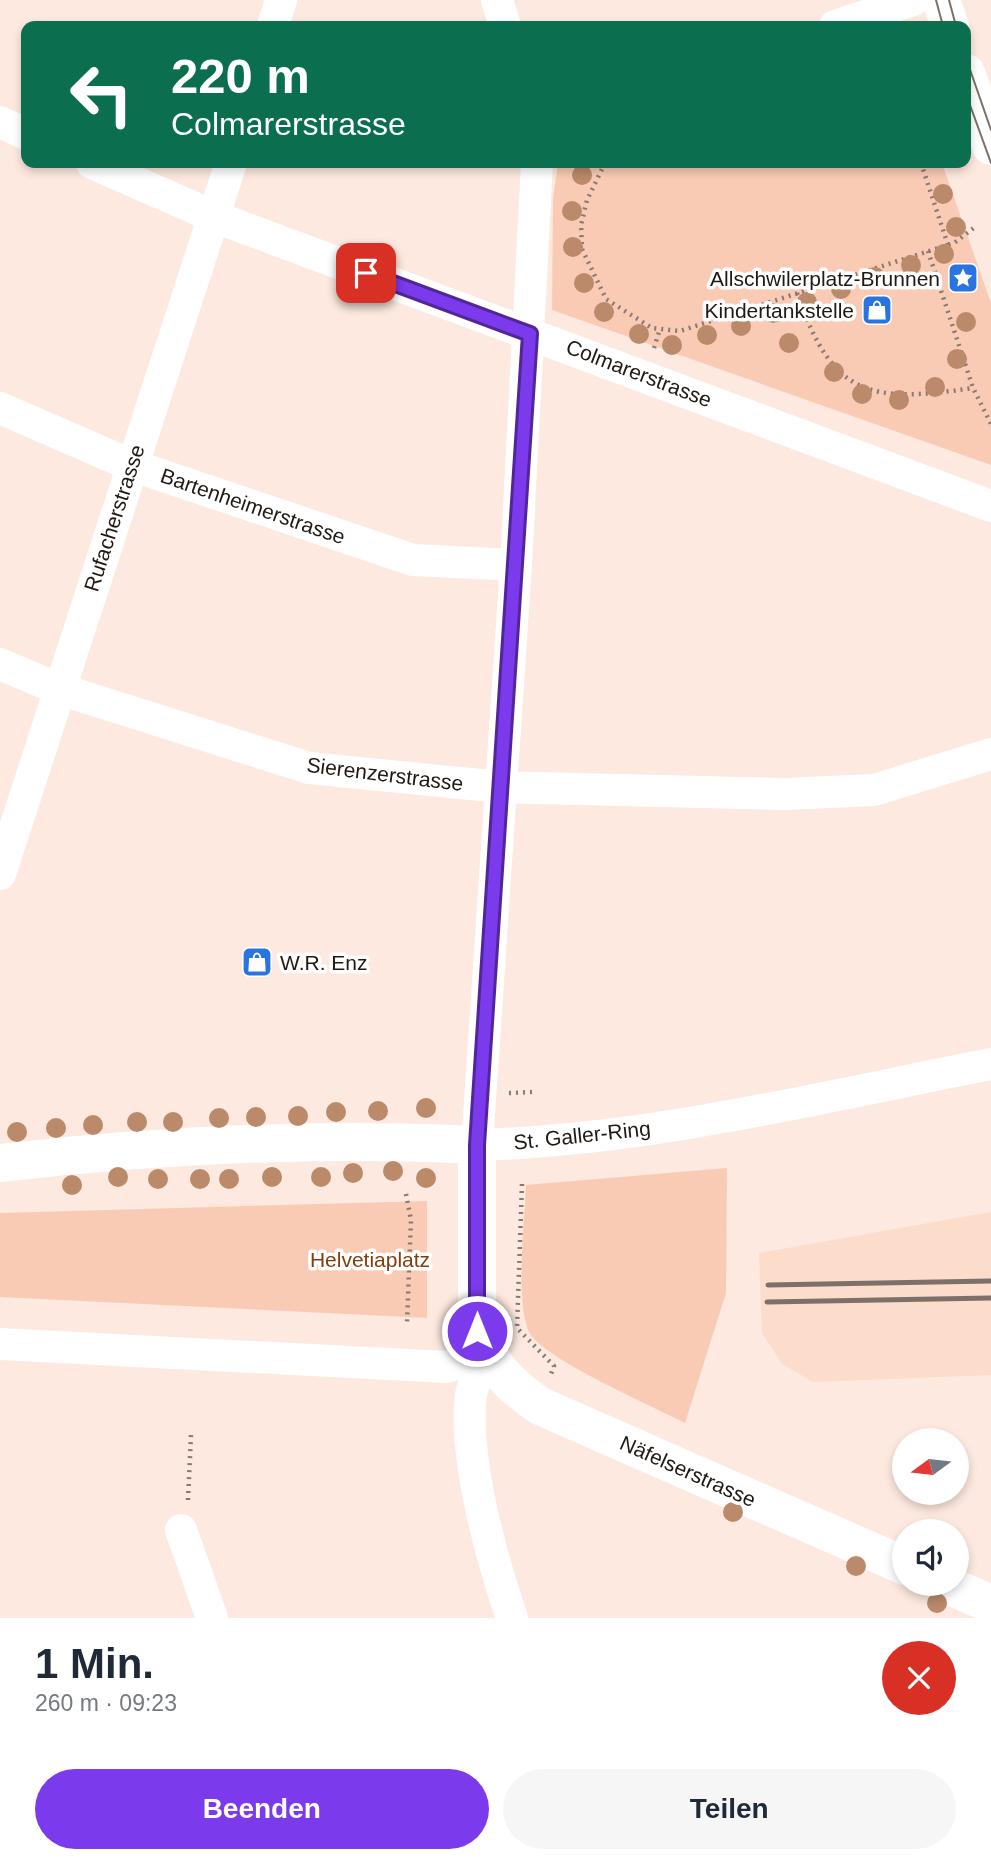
<!DOCTYPE html>
<html lang="de">
<meta charset="utf-8">
<style>
:root{--surface:#fff;--page:#f6f6f7;--text:#1f2937;--muted:#747a83;--accent:#7c3aed}
body{margin:0;font-family:Helvetica,sans-serif;background:var(--page);color:var(--text);height:100vh;display:flex;flex-direction:column;font-size:26px;white-space:nowrap}
*{box-sizing:border-box;margin:0}
p{font-size:23px;color:var(--muted)}
.icon{flex:none;width:38px;height:38px;fill:none;stroke:currentColor;stroke-width:2;stroke-linecap:round;stroke-linejoin:round}
.map{position:relative;height:1618px;overflow:hidden}
.drawer{display:flex;flex-direction:column;background:var(--surface);flex:1}
.drawer>*{flex:none}
.hud{position:absolute;left:21px;top:21px;width:950px;height:147px;border-radius:14px;box-shadow:0 4px 10px #0003;background:#0b6e4f;color:#fff;overflow:hidden}
.needle{width:46px;rotate:255deg}
.tools{position:absolute;left:892px;top:1428px;display:grid;gap:14px}
.tools a{display:grid;place-items:center;width:77px;height:77px;border-radius:50%;background:var(--surface);box-shadow:0 4px 10px #0003;font-size:35px}
.pin{position:absolute;display:grid;place-items:center;width:60px;height:60px;color:#fff;margin:-30px;border-radius:14px;box-shadow:0 4px 10px #0006}
.me{position:absolute;width:77px;margin:-38px;rotate:0deg;stroke-linejoin:round;filter:drop-shadow(0 0 5px #0008)}
.turn{display:flex;align-items:center;gap:24px;height:147px;padding:0 35px;font-size:32px}
.turn .icon{width:91px;height:91px;stroke-width:2.5}
.turn b{display:block;font-size:49px;line-height:60px}
.round{display:grid;place-items:center;flex:none;width:74px;height:74px;border-radius:37px;background:var(--page)}
.overview{display:flex;align-items:center;justify-content:space-between;height:119px;padding:0 35px}
h1{font-size:42px;font-weight:700;line-height:52px}
.button{display:flex;gap:14px;margin-top:auto;padding:14px 35px}
.button a{flex:1;height:80px;border-radius:42px;background:var(--accent);color:#fff;font-size:28px;font-weight:700;line-height:80px;text-align:center}
.button a+a{background:var(--page);color:var(--text)}
.map>svg:first-child{display:block}
.built{fill:#fcdccb}
.green{fill:#facbb4}
.lines{fill:none;stroke-linecap:round;stroke-linejoin:round}
.path{stroke:#877a73;stroke-width:4.5;stroke-dasharray:2 5;stroke-linecap:butt}
.street{stroke:#fff;stroke-width:32}
.secondary{stroke:#fff;stroke-width:38}
.tram{stroke:#7d7068;stroke-width:2}
.rail{stroke:#7d7068;stroke-width:5}
.tree{fill:#ba8a6a}
.route-casing{stroke:#51269a;stroke-width:18}
.route{stroke:#7c3aed;stroke-width:12}
.labels{text-anchor:middle;dominant-baseline:central;stroke-width:7;stroke-linejoin:round;paint-order:stroke}
.poi-label{font-size:21px;fill:#201813;stroke:#fff;text-anchor:end}
.street-label{font-size:21px;fill:#201813;stroke:#fff}
.park-label{font-size:21px;fill:#843c0b;stroke:#fff}
</style>
<div class="map">
<svg width="991" height="1618" viewBox="0 0 991 1618">
<rect width="100%" height="100%" fill="#fde9df"/>
<!-- built -->
<polygon class="built" points="991,1212 991,1375 813,1382 782,1364 762,1333 759,1253"/>
<!-- green -->
<g class="green">
<polygon points="558,163 942,163 991,303 991,465 552,310 553,198"/>
<path d="M727 1168 726 1293 685 1423C652 1406 549 1361 531 1335 514 1310 525 1218 526 1185Z"/>
<polygon points="427,1201 427,1318 0,1297 0,1213"/>
</g>
<g class="lines">
<!-- path -->
<g class="path">
<polyline points="605,163 587,200 581,225 582,249 606,299 652,328 680,331 954,243 975,227"/>
<polyline points="921,163 948,245"/>
<polyline points="928,251 973,388 991,424"/>
<path d="M797 293C833 398 870 403 973 388"/>
<polyline points="654,348 660,329"/>
<polyline points="509,1093 533,1092"/>
<polyline points="522,1184 517,1328 554,1366 551,1374"/>
<polyline points="406,1194 411,1220 407,1323"/>
<polyline points="188,1500 191,1435"/>
</g>
<!-- street -->
<g class="street">
<polyline points="497,0 505,26"/>
<polyline points="273,26 281,0"/>
<polyline points="835,26 913,0"/>
<polyline points="0,122 26,134"/>
<polyline points="92,163 215,217 991,506"/>
<path d="M537 163 516 565 477 1145C650 1140 822 1097 991 1064"/>
<polyline points="0,408 131,465 413,560 516,565"/>
<polyline points="0,664 59,689 309,768 501,787 784,794 874,790 991,754"/>
<polyline points="0,874 231,163"/>
<polyline points="0,1344 447,1367 486,1355"/>
<path d="M486 1355C482 1367 473 1382 471 1395 463 1456 492 1560 512 1618"/>
<polyline points="181,1530 212,1618"/>
</g>
<!-- secondary -->
<g class="secondary">
<polyline points="941,0 950,26"/>
<polyline points="966,73 991,146"/>
<path d="M0 1163C158 1145 318 1137 477 1145V1331C491 1366 509 1385 540 1406L905 1566"/>
<polyline points="945,1584 991,1604"/>
</g>
<!-- tram -->
<g class="tram">
<polyline points="936,0 943,26"/>
<polyline points="949,0 956,26"/>
<polyline points="966,58 991,130"/>
<polyline points="966,94 991,163"/>
</g>
<!-- rail -->
<g class="rail">
<polyline points="768,1285 991,1281"/>
<polyline points="767,1302 991,1298"/>
</g>
</g>
<!-- trees -->
<g class="tree">
<circle cx="582" cy="175" r="10"/>
<circle cx="943" cy="194" r="10"/>
<circle cx="572" cy="211" r="10"/>
<circle cx="956" cy="227" r="10"/>
<circle cx="573" cy="247" r="10"/>
<circle cx="944" cy="254" r="10"/>
<circle cx="911" cy="265" r="10"/>
<circle cx="875" cy="277" r="10"/>
<circle cx="584" cy="283" r="10"/>
<circle cx="841" cy="289" r="10"/>
<circle cx="807" cy="302" r="10"/>
<circle cx="604" cy="312" r="10"/>
<circle cx="773" cy="313" r="10"/>
<circle cx="966" cy="322" r="10"/>
<circle cx="741" cy="326" r="10"/>
<circle cx="639" cy="334" r="10"/>
<circle cx="707" cy="335" r="10"/>
<circle cx="789" cy="343" r="10"/>
<circle cx="672" cy="345" r="10"/>
<circle cx="957" cy="359" r="10"/>
<circle cx="834" cy="372" r="10"/>
<circle cx="935" cy="387" r="10"/>
<circle cx="862" cy="394" r="10"/>
<circle cx="899" cy="400" r="10"/>
<circle cx="426" cy="1108" r="10"/>
<circle cx="378" cy="1111" r="10"/>
<circle cx="336" cy="1112" r="10"/>
<circle cx="298" cy="1116" r="10"/>
<circle cx="256" cy="1117" r="10"/>
<circle cx="219" cy="1118" r="10"/>
<circle cx="137" cy="1122" r="10"/>
<circle cx="173" cy="1122" r="10"/>
<circle cx="93" cy="1125" r="10"/>
<circle cx="56" cy="1128" r="10"/>
<circle cx="17" cy="1132" r="10"/>
<circle cx="393" cy="1171" r="10"/>
<circle cx="353" cy="1173" r="10"/>
<circle cx="118" cy="1177" r="10"/>
<circle cx="272" cy="1177" r="10"/>
<circle cx="321" cy="1177" r="10"/>
<circle cx="426" cy="1178" r="10"/>
<circle cx="158" cy="1179" r="10"/>
<circle cx="200" cy="1179" r="10"/>
<circle cx="229" cy="1179" r="10"/>
<circle cx="72" cy="1185" r="10"/>
<circle cx="733" cy="1512" r="10"/>
<circle cx="856" cy="1566" r="10"/>
<circle cx="937" cy="1603" r="10"/>
</g>
<g class="lines">
<!-- route casing -->
<g class="route-casing">
<polyline id="route" points="366,273 530,334 477,1145 477,1331"/>
</g>
<!-- route -->
<use href="#route" class="route"/>
</g>
<!-- icons -->
<defs>
<g id="sight-square" transform="scale(1.575)"><rect x="-9" y="-9" width="18" height="18" rx="4" fill="#2974e0" stroke="#fff"/><path d="M0-6L1.8-2.2L6-1.7L2.9 1.2L3.7 5.4L0 3.3L-3.7 5.4L-2.9 1.2L-6-1.7L-1.8-2.2Z" fill="#fff"/></g>
<g id="shop-square" transform="scale(1.575)"><rect x="-9" y="-9" width="18" height="18" rx="4" fill="#2974e0" stroke="#fff"/><path d="M-5-2.5h2.3a2.7 3.5 0 0 1 5.4 0H5L5.5 6h-11ZM-1.5-2.5h3a1.5 2.3 0 0 0-3 0Z" fill="#fff"/></g>
</defs>
<g fill-rule="evenodd">
<use href="#sight-square" x="963" y="278"/>
<use href="#shop-square" x="877" y="310"/>
<use href="#shop-square" x="257" y="962"/>
</g>
<g class="labels">
<!-- poi labels -->
<g class="poi-label">
<text x="940" y="278">Allschwilerplatz-Brunnen</text>
<text x="854" y="310">Kindertankstelle</text>
<text x="280" y="962" text-anchor="start">W.R. Enz</text>
</g>
<!-- street labels -->
<g class="street-label">
<text transform="translate(639 373) rotate(21)">Colmarerstrasse</text>
<text transform="translate(253 506) rotate(19)">Bartenheimerstrasse</text>
<text transform="translate(114 518) rotate(-72)">Rufacherstrasse</text>
<text transform="translate(385 774) rotate(7)">Sierenzerstrasse</text>
<text transform="translate(582 1135) rotate(-6)">St. Galler-Ring</text>
<text transform="translate(688 1471) rotate(24)">Näfelserstrasse</text>
</g>
<!-- park labels -->
<g class="park-label">
<text x="370" y="1259">Helvetiaplatz</text>
</g>
</g>
</svg>
<div class="tools">
<a><svg class="needle" viewBox="-14 -14 28 28"><path d="M0-13l5 13h-10z" fill="#e53935"/><path d="M0 13l5-13h-10z" fill="#747a83"/></svg></a>
<a><svg class="icon" aria-label="sound" viewBox="0 0 24 24"><path d="M4 9h4l5-4v14l-5-4H4zM17 9q2 3 0 6"/></svg></a>
</div>
<div class="pin" style="left:366px;top:273px;background:#d93025"><svg class="icon" aria-label="arrive" viewBox="0 0 24 24"><path d="M6 21V4h12l-3 4 3 4H6"/></svg></div>
<svg class="me" style="left:477px;top:1331px" viewBox="-20 -20 40 40"><circle r="17" fill="#7c3aed" stroke="#fff" stroke-width="3"/><path d="M0-11L8 9 0 5-8 9z" fill="#fff"/></svg>
<div class="hud">
<div class="turn"><svg class="icon" aria-label="left" viewBox="0 0 24 24"><path d="M17 20v-9H6M10 6l-5 5 5 5"/></svg><div><b>220 m</b>Colmarerstrasse</div></div>
</div>
</div>
<section class="drawer">
<div class="overview"><div><h1>1 Min.</h1><p>260 m · 09:23</p></div><a class="round" style="background:#d93025;color:#fff"><svg class="icon" aria-label="close" viewBox="0 0 24 24"><path d="M6 6l12 12M18 6L6 18"/></svg></a></div>
<div class="button"><a>Beenden</a><a>Teilen</a></div>
</section>
